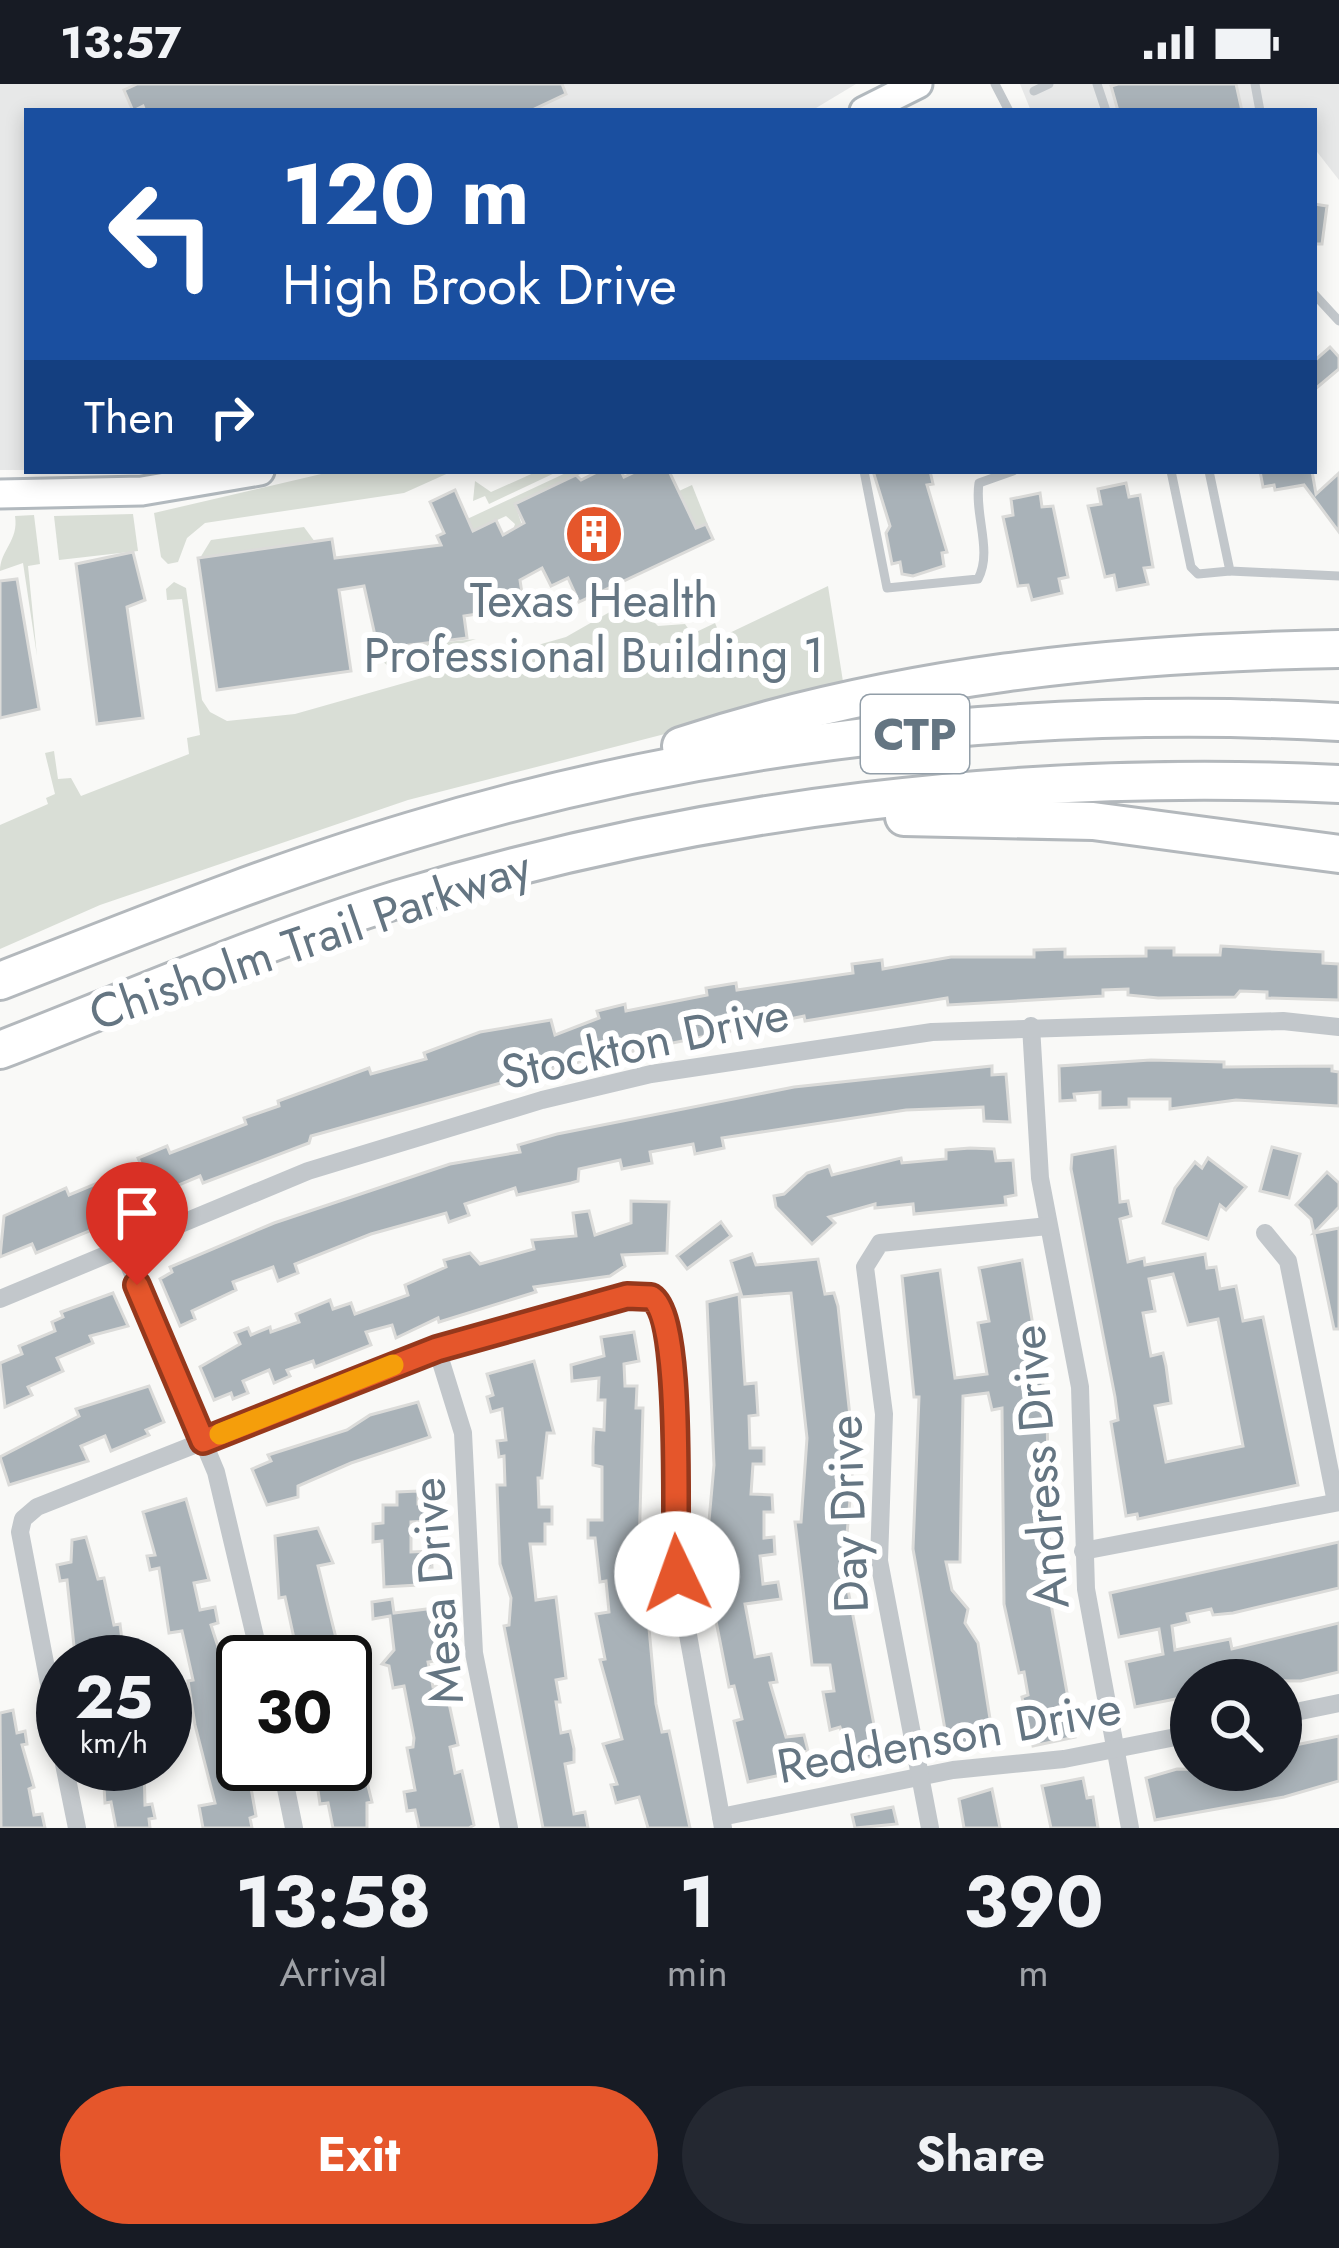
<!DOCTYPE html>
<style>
:root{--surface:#171b24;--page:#242831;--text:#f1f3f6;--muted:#9ea1a6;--accent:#e5562b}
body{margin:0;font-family:Jost,sans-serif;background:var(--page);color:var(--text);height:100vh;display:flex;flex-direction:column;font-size:45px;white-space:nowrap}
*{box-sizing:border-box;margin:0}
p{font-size:39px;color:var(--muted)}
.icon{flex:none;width:66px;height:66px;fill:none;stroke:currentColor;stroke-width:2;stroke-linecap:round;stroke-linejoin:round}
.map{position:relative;height:1744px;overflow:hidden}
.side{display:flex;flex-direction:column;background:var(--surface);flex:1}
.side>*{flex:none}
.hud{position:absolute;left:24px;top:24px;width:1293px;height:366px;border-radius:0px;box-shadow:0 6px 18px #0003;background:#1a4fa0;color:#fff;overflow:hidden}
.fabs{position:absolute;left:1170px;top:1575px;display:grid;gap:24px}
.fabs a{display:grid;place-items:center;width:132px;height:132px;border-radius:50%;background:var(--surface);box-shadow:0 6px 18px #0003;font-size:60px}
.speed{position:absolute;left:36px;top:1551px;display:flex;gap:24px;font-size:60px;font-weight:700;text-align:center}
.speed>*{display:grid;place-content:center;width:156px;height:156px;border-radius:50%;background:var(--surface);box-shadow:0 6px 18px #0003;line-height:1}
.speed small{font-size:30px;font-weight:400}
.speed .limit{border:6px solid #111;border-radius:18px;background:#fff;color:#111}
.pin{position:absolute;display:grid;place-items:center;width:102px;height:102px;color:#fff;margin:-123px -51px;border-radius:50% 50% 50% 0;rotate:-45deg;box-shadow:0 0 12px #0007}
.pin .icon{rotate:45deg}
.me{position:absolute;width:132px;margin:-66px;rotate:357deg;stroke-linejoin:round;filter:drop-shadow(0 0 9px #0008)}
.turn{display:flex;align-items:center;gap:42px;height:252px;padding:0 60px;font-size:54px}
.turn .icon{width:156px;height:156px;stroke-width:2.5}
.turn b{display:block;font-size:84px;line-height:102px}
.then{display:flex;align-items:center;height:114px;padding:0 60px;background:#0003;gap:24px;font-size:45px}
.eta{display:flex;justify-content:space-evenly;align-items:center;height:204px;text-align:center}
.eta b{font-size:72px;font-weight:700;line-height:84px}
.button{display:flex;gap:24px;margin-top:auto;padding:24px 60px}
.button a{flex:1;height:138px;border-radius:72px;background:var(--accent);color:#fff;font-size:48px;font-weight:700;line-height:138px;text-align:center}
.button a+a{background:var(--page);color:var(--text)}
.status{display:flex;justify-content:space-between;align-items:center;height:84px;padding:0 60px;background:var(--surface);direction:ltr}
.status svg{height:33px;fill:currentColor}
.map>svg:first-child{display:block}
.built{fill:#e7e8e8}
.green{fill:#d9ded6}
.building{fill:#a9b2b8;stroke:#dbdbd9;stroke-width:3;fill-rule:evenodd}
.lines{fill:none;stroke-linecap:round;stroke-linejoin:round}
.secondary-casing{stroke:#b2b9be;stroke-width:33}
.highway-casing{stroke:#b3b8bc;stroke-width:42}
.lane{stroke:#c2c7cb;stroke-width:9}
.street{stroke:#c2c7cb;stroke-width:18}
.secondary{stroke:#fff;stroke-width:27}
.highway{stroke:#fff;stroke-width:36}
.route-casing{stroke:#95381c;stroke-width:30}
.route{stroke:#e5562b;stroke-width:21}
.slow{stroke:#f59e0b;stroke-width:21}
.labels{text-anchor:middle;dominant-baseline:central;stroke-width:12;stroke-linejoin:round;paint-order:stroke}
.shield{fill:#fff;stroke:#929ea8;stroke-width:3}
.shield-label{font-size:45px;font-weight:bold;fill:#647582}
.poi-label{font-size:48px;fill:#647582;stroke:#fff}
.street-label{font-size:48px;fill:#647582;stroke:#fff}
</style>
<div class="status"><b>13:57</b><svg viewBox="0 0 49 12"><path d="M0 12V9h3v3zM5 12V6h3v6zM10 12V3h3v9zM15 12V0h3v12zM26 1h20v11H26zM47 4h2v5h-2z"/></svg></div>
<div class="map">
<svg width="1339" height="1744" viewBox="0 0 1339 1744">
<rect width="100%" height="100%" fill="#f9f9f7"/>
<!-- built -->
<g class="built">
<polygon points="0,0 856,0 811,27 27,27 27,386 0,386"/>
<polygon points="1020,0 1339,0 1339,96 1314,64 1314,27 1031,27"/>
</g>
<!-- green -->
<g class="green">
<polygon points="334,387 453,387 404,409 205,439 187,454 178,478 168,480 161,473 154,429"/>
<polygon points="538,387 559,387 489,420 485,412 473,417 475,397 491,408"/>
<polygon points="570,387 585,388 515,420 522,441 513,446 515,440 506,432 471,448 465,436"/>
<polygon points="692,401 708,441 616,482 692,437 679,407"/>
<polygon points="133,430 138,467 59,476 54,432"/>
<path d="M34 431 40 480 28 482 37 572 23 479 0 487C0 466 19 457 15 432Z"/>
<polygon points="304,443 315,458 200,474 211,456"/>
<polygon points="174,498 186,504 202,616 210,628 227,637 295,630 566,553 622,521 637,521 658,542 685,540 692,550 715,539 721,553 828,502 844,604 408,716 100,821 0,865 0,741 48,720 46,714 55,710 45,669 54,667 58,695 71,694 81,712 189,670 187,654 200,651 182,515 167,516 166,505"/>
<polygon points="375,552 378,565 476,555 388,582 373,569"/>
</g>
<!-- building -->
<g class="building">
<polygon points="137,0 562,0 566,10 530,27 145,27 143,22 133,27 124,6"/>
<polygon points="1118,0 1236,0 1242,27 1118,27 1111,2"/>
<polygon points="1314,120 1327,122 1322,160 1314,160"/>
<polygon points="1330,263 1339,273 1339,285 1314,306 1314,277"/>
<polygon points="599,387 621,387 624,393 637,387 669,387 696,444 706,440 713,455 579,518 568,494 551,502 542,484 520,496 524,523 464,532 467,554 378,565 364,502 339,506 351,587 217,606 198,474 332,455 335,474 441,461 437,452 444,449 430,418 455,406 473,447 496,436 503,451 524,439 515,420 576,391 581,396"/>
<polygon points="873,387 930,387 933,400 927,401 947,468 942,469 944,482 913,492 902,490 900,478 892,480 886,449 890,442"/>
<polygon points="1260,387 1312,387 1316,410 1339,389 1339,448 1304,401 1275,406 1274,401 1263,403"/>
<polygon points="1126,399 1129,413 1140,411 1153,483 1144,484 1148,500 1117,506 1114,491 1105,493 1088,422 1101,420 1098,405"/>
<polygon points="1040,409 1042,423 1053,422 1068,493 1059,495 1062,509 1032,516 1028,501 1018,502 1003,433 1013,431 1011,415"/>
<polygon points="133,468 145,516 127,523 143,634 97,640 76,480"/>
<polygon points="17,495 39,625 0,634 0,497"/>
<polygon points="1221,862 1323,868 1323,879 1339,880 1339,916 1267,914 1267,908 1240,907 1235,913 1158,914 1128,911 1128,905 1103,906 1103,912 948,921 947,914 805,937 804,932 619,970 618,965 570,981 547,986 545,980 514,989 515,995 311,1052 309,1059 203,1099 200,1092 169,1105 172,1113 36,1169 32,1160 0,1173 4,1132 66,1104 69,1111 141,1081 138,1074 167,1062 170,1069 246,1040 244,1034 279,1022 278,1017 369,984 371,990 426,975 424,969 480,948 551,936 555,951 599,934 597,927 625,920 626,927 707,911 706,904 736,899 737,906 853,889 852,880 882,876 883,885 951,873 1034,873 1034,866 1065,865 1065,873 1146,872 1146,864 1174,864 1174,871 1220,871"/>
<polygon points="1151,976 1224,978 1224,983 1332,982 1332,987 1339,988 1339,1022 1236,1016 1170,1025 1170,1015 1129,1015 1129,1023 1100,1024 1100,1008 1074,1010 1075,1016 1060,1017 1059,982"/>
<polygon points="992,982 992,991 1006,990 1010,1038 984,1037 983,1023 906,1026 722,1054 724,1064 695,1070 693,1060 650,1068 652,1079 622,1085 620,1076 579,1085 578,1097 571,1099 517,1111 515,1104 465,1120 469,1131 449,1138 446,1129 371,1150 295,1180 298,1189 278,1197 273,1183 233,1198 236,1206 192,1227 195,1235 180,1242 160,1195 172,1188 170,1183 274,1139 450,1080 520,1068 518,1061 557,1050 794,1003"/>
<path d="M1115 1063 1120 1118 1128 1117 1131 1132 1120 1135 1128 1178 1144 1174 1145 1181 1205 1170 1207 1184 1216 1183 1220 1205 1236 1202 1243 1237 1263 1233 1298 1401 1138 1435 1137 1430 1126 1432 1111 1338 1118 1336 1115 1313 1071 1085 1072 1071ZM1173 1190 1188 1241 1218 1235 1243 1362 1166 1378 1155 1322 1171 1319 1166 1282 1163 1269 1151 1272 1143 1229 1155 1227 1149 1195Z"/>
<polygon points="1272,1063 1300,1070 1289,1114 1260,1107"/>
<polygon points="970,1064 994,1065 996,1077 1013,1076 1016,1111 1005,1113 1006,1121 914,1130 913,1120 875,1124 875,1120 829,1133 835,1139 812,1160 776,1123 774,1112 784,1110 807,1089 829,1082 832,1091 901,1074 902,1079 946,1075 946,1066"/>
<polygon points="1208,1074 1246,1103 1226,1126 1220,1121 1208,1155 1163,1139 1175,1104 1195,1078 1202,1084"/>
<polygon points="1327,1088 1339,1099 1339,1123 1314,1149 1339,1144 1339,1245 1334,1245 1311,1135 1296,1121"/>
<polygon points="631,1117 669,1118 667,1169 622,1171 625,1182 610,1192 534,1203 536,1208 439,1238 438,1234 396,1254 392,1241 366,1248 371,1261 315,1283 313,1277 287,1286 290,1292 274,1299 269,1286 243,1297 248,1309 233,1315 231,1309 214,1316 200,1283 240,1260 235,1249 248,1244 251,1251 270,1243 271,1248 299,1238 296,1230 330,1216 333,1225 351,1219 355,1230 408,1211 405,1201 446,1183 444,1176 470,1169 480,1180 534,1165 532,1156 576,1152 573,1129 589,1127 595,1151 631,1139"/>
<polygon points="721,1138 731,1152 687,1185 677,1172"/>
<polygon points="752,1170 756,1181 818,1175 825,1210 834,1209 838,1222 854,1369 844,1485 880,1672 851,1677 840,1643 830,1646 823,1608 834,1607 830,1581 812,1581 795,1438 801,1438 807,1354 791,1209 742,1213 731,1177"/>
<polygon points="1022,1176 1047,1325 1050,1514 1075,1653 1033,1662 1022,1613 1028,1611 1024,1588 1019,1589 1004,1520 1002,1324 992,1326 988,1309 963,1312 960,1478 946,1478 952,1506 968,1525 965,1539 978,1559 991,1641 979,1643 983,1662 949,1668 913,1465 919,1313 914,1313 902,1192 940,1186 955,1294 987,1290 978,1239 989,1237 979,1184"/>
<polygon points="113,1209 128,1242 90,1252 93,1259 57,1274 63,1287 28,1303 32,1311 5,1323 0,1279 22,1270 19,1262 55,1247 52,1238 63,1233 61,1228"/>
<polygon points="739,1210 745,1300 756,1299 758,1331 749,1332 750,1364 764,1364 764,1380 753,1380 751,1410 772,1411 773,1428 764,1428 764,1454 774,1453 775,1470 760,1472 763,1500 778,1498 781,1515 745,1520 755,1573 771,1570 777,1598 770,1599 786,1653 804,1651 808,1667 778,1673 781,1691 748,1698 734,1637 742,1635 734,1602 729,1603 715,1532 713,1454 708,1448 714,1381 707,1218"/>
<polygon points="634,1248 639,1277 624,1280 625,1302 637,1302 636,1324 643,1324 638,1502 645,1501 656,1620 662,1648 669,1647 690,1744 648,1744 639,1713 616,1719 611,1701 617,1700 603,1660 622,1655 600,1576 605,1575 596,1530 609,1528 606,1497 600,1498 595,1454 588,1454 588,1436 602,1436 602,1383 593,1381 593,1363 594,1345 604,1346 605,1316 598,1316 599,1294 572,1297 571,1281 604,1272 601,1253"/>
<polygon points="534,1277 554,1349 547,1349 542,1394 538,1394 539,1423 552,1423 552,1440 545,1440 545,1460 530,1460 536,1516 556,1513 566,1594 556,1596 560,1618 556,1618 561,1649 570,1647 574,1665 574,1678 565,1680 574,1730 585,1728 588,1744 543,1744 504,1542 509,1541 511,1514 500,1480 497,1401 505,1401 504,1372 499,1373 497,1357 506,1356 502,1325 491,1328 487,1313 493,1311 487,1290"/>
<polygon points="149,1302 164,1338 146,1346 149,1351 111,1367 105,1352 81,1362 88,1377 9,1401 0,1373 79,1332 76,1325"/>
<polygon points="418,1318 430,1353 351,1379 298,1402 298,1413 267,1421 252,1385 271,1377 268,1371 347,1346 370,1331"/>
<polygon points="418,1407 418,1420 431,1419 431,1437 411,1438 411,1468 431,1467 432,1483 418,1484 418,1501 384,1503 382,1457 373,1458 373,1440 383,1439 383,1421 397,1421 397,1408"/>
<polygon points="186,1415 209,1496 194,1499 200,1526 215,1523 218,1539 211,1541 230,1600 232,1651 241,1649 243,1688 248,1687 256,1732 250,1734 252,1744 203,1744 199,1722 215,1719 195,1641 188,1597 193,1596 182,1547 169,1549 159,1484 150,1486 147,1472 155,1471 143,1428"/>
<polygon points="318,1444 333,1479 318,1482 342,1578 291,1578 288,1561 295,1559 285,1513 279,1514 275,1452"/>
<polygon points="86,1453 98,1495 104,1494 114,1541 120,1540 124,1573 80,1578 74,1562 67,1496 60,1497 57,1481 71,1478 72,1456"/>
<polygon points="1339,1458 1339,1504 1233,1529 1213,1531 1211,1525 1187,1530 1189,1538 1172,1542 1175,1566 1230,1555 1232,1565 1339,1539 1339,1588 1301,1597 1191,1596 1191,1612 1135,1623 1126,1578 1163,1570 1159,1545 1119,1553 1110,1509"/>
<polygon points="392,1515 394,1529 435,1524 442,1576 428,1578 433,1603 445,1601 458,1661 450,1663 455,1689 462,1687 474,1741 469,1744 419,1744 415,1726 407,1727 404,1708 415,1706 407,1664 413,1663 414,1654 404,1602 393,1604 389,1582 382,1580 394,1566 390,1532 373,1535 372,1518"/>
<polygon points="13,1626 17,1649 25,1647 27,1660 22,1661 34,1703 29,1705 34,1731 42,1730 45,1744 1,1744 0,1629"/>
<polygon points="1339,1652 1339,1697 1284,1713 1155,1736 1146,1694 1177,1685 1281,1686 1281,1664"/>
<polygon points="363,1657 366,1673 361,1674 372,1718 367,1719 367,1744 333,1744 328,1719 320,1720 314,1680 345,1680 345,1661"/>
<polygon points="144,1680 145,1721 152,1720 155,1734 149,1735 150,1744 116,1744 111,1718 105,1719 103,1686"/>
<polygon points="1083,1694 1087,1714 1093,1713 1098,1744 1051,1744 1042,1702"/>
<polygon points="992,1705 1000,1744 964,1744 959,1715"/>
<polygon points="893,1723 897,1740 855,1744 852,1731"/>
</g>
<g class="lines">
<!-- secondary casing -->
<g class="secondary-casing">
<g id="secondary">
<polyline points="864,27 918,0"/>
<polyline points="0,410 142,407 260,387"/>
</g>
</g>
<!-- highway casing -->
<g class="highway-casing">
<g id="highway">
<path d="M681 662C896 591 1114 569 1339 565"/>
<polyline points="904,733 1093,737 1339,770"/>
<path d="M0 897C136 844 271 789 411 747 707 657 1030 621 1339 638"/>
<path d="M0 966C132 915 263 857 399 815 703 723 1022 685 1339 700"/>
</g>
</g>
<!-- lane -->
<g class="lane">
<polyline points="995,0 1009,27"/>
<polyline points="1097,0 1106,27"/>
<polyline points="1255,0 1260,27"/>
<polyline points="1034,7 1049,0"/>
<polyline points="1314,210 1339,237"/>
<path d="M864 387 887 504 978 495C993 467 974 431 979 399L1013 387"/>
<polyline points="1171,387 1191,483 1198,490 1230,487"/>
<polyline points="1209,387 1230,487 1339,492"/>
</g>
<!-- street -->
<g class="street">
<polyline points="1031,942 1040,1094 1080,1303 1086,1505 1130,1744"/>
<polyline points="1265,1149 1288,1177 1336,1418"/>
<polyline points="121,1162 216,1388 261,1578"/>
<polyline points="0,1215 308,1087 542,1016 651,990 932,948 1283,937 1339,943"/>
<polyline points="437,1265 463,1349 474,1569 509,1744"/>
<polyline points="1083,1467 1339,1418"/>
<polyline points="1281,1631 1339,1619"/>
<polyline points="63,1673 20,1448 23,1435 37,1423 437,1265 646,1210 666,1228 675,1329 677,1490 723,1744"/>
<polyline points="64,1680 77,1744"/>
<polyline points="281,1680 294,1744"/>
<polyline points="721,1733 953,1686 1064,1675 1191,1650"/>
<polyline points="930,1744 879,1477 884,1330 865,1183 880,1159 1048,1142"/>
</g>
<!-- secondary -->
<use href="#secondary" class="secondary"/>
<!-- highway -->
<use href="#highway" class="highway"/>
</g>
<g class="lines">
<!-- route casing -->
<g class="route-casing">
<path id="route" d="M137 1201 203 1357 437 1265 627 1212 651 1213C685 1234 673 1442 677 1490"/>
</g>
<!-- route -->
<use href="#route" class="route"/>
<!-- slow -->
<polyline class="slow" points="220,1350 393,1281"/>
</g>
<!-- icons -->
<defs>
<g id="building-disc" transform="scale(3)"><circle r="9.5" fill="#e5562b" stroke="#fff"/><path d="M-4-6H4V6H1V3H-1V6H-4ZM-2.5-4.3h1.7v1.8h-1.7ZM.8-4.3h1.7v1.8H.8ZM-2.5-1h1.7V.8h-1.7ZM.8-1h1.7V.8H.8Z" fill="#fff"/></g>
</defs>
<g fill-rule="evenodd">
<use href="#building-disc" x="594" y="450"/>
</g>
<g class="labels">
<!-- shield labels -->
<rect class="shield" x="861" y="611" width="108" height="78" rx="9"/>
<g class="shield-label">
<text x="915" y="650">CTP</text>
</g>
<!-- poi labels -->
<g class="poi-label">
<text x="594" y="516">Texas Health<tspan x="594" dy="55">Professional Building 1</tspan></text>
</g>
<!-- street labels -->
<g class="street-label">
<text transform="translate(310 856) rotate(-19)">Chisholm Trail Parkway</text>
<text transform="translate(645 959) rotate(-12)">Stockton Drive</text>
<text transform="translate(1040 1383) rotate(-95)">Andress Drive</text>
<text transform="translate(848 1430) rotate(-92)">Day Drive</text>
<text transform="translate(437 1507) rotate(-95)">Mesa Drive</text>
<text transform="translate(949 1653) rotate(-10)">Reddenson Drive</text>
</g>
</g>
</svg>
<div class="fabs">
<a><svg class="icon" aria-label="search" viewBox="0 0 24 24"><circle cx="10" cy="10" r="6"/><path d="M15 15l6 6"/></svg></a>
</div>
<div class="speed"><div>25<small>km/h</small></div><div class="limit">30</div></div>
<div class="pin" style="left:137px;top:1201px;background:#d93025"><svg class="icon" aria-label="arrive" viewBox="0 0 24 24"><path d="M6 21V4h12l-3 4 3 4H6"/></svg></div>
<svg class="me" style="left:677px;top:1490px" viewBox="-20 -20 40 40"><circle r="19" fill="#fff"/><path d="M0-13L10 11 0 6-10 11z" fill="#e5562b"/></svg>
<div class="hud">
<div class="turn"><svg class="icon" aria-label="left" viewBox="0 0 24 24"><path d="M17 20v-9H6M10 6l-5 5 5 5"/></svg><div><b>120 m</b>High Brook Drive</div></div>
<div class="then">Then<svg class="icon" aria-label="right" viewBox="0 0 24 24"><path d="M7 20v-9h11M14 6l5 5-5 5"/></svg></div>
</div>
</div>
<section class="side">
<div class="eta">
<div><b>13:58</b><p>Arrival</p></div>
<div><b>1</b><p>min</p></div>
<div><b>390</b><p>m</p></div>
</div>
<div class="button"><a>Exit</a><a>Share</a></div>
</section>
